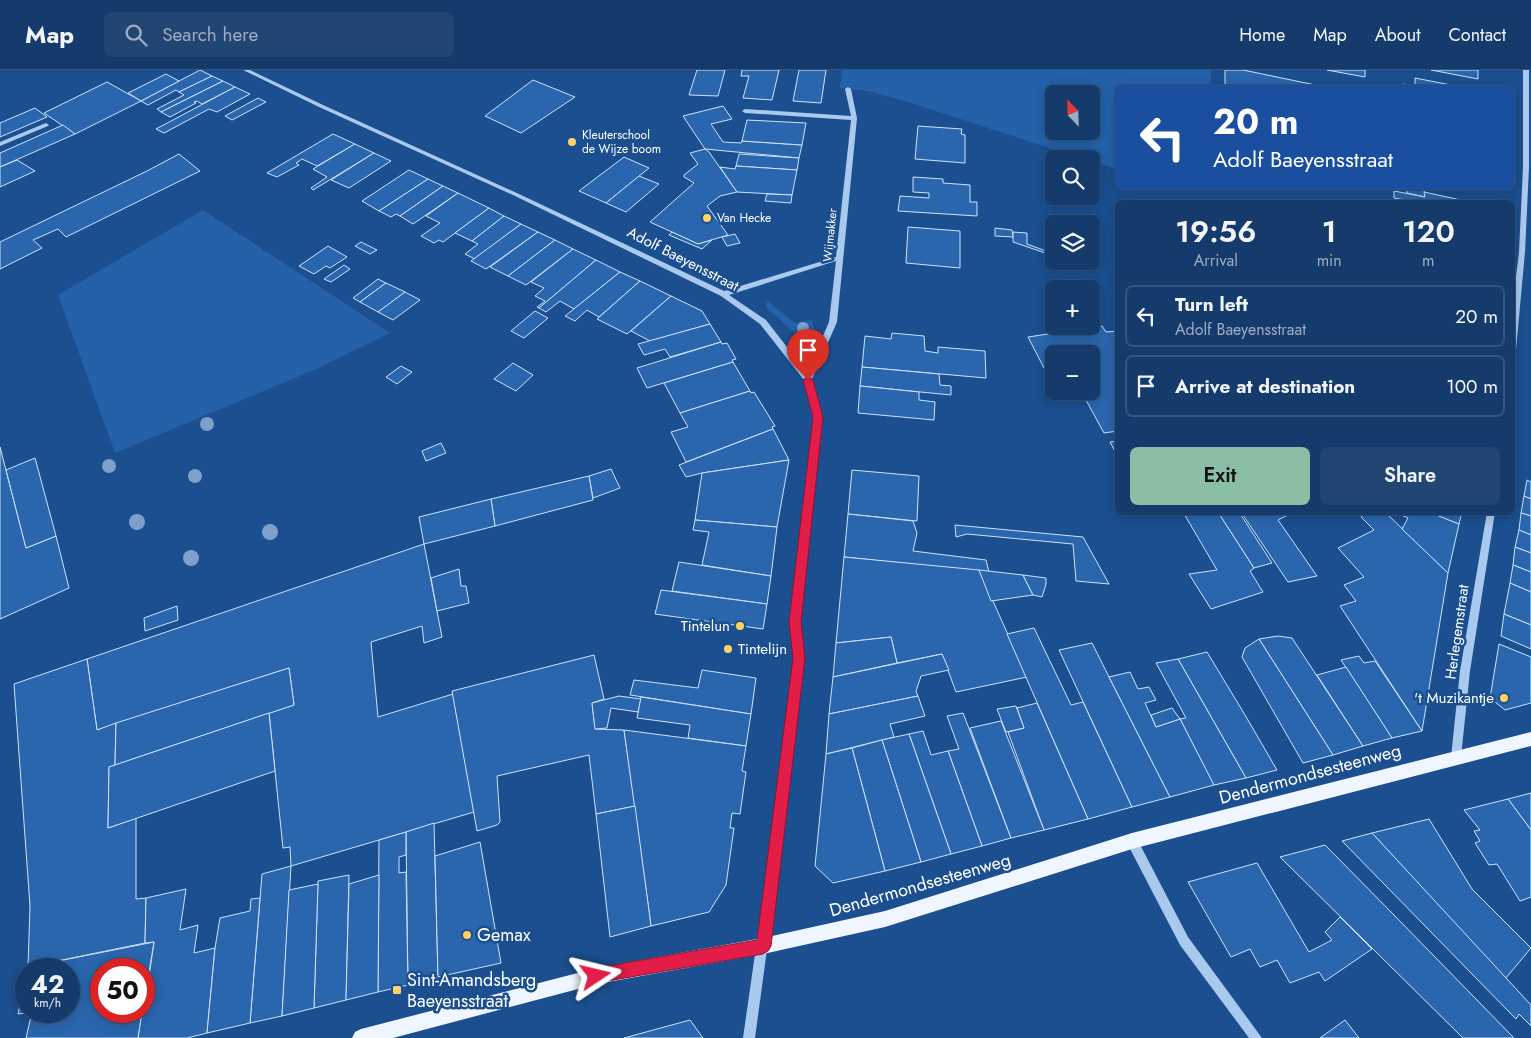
<!DOCTYPE html>
<meta charset="utf-8">
<style>
:root{--surface:#143b6b;--page:#214673;--text:#f1f3f6;--muted:#9dadc1;--line:#33557e;--accent:#8abfa5}
body{margin:0;font-family:Jost,sans-serif;background:var(--page);color:var(--text);height:100vh;display:flex;flex-direction:column;font-size:19px;white-space:nowrap}
*{box-sizing:border-box;margin:0}
p{font-size:16px;color:var(--muted)}
.icon{flex:none;width:28px;height:28px;fill:none;stroke:currentColor;stroke-width:2;stroke-linecap:round;stroke-linejoin:round}
.map{position:relative;flex:1;overflow:hidden}
.sheet{position:absolute;left:1115px;top:130px;width:400px;height:315px;display:flex;flex-direction:column;background:var(--surface);border-radius:8px;box-shadow:0 2px 12px #0003,0 0 0 1px var(--line)}
.sheet>*{flex:none}
.banner{position:absolute;left:1115px;top:15px;width:400px;height:105px;border-radius:8px;box-shadow:0 2px 12px #0003,0 0 0 1px var(--line);background:#1a4fa0;color:#fff;overflow:hidden}
.needle{width:32px;rotate:337deg}
.controls{position:absolute;left:1045px;top:15px;display:grid;gap:10px}
.controls a{display:grid;place-items:center;width:55px;height:55px;border-radius:8px;background:var(--surface);box-shadow:0 2px 12px #0003,0 0 0 1px var(--line);font-size:25px}
.speed{position:absolute;left:15px;top:888px;display:flex;gap:10px;font-size:25px;font-weight:700;text-align:center}
.speed>*{display:grid;place-content:center;width:65px;height:65px;border-radius:50%;background:var(--surface);box-shadow:0 2px 12px #0003,0 0 0 1px var(--line);line-height:1}
.speed small{font-size:12px;font-weight:400}
.speed .limit{border:8px solid #d22;background:#fff;color:#111}
.pin{position:absolute;display:grid;place-items:center;width:42px;height:42px;color:#fff;margin:-51px -21px;border-radius:50% 50% 50% 0;rotate:-45deg;box-shadow:0 0 5px #0007}
.pin .icon{rotate:45deg}
.me{position:absolute;width:55px;margin:-28px;rotate:80deg;stroke-linejoin:round;filter:drop-shadow(0 0 4px #0008)}
.turn{display:flex;align-items:center;gap:18px;height:105px;padding:0 15px;font-size:22px}
.turn .icon{width:65px;height:65px;stroke-width:2.5}
.turn b{display:block;font-size:35px;line-height:42px}
.eta{display:flex;justify-content:space-evenly;align-items:center;height:85px;text-align:center}
.eta b{font-size:30px;font-weight:600;line-height:35px}
.cta{display:flex;gap:10px;margin-top:auto;padding:10px 15px}
.cta a{flex:1;height:58px;border-radius:8px;background:var(--accent);color:#111;font-size:20px;font-weight:600;line-height:58px;text-align:center}
.cta a+a{background:var(--page);color:var(--text)}
ul{padding:0;list-style:none}
li{display:flex;align-items:center;gap:15px;height:62px;margin:0 10px 8px;padding:0 5px;border:2px solid var(--line);border-radius:8px}
li div{flex:1}
li b{display:block;font-size:19px}
li em{font-style:normal}
header{display:flex;align-items:center;gap:30px;box-sizing:border-box;height:70px;padding:0 25px;background:var(--surface);border-bottom:1px solid var(--line)}
header strong{font-size:24px}
nav{display:flex;gap:28px;margin-inline-start:auto;font-size:18px}
.search{width:350px;height:45px;background:var(--page);display:flex;align-items:center;gap:12px;box-sizing:border-box;padding:0 18px;border-radius:8px;color:var(--muted);font-size:19px}
.map>svg:first-child{display:block}
.green{fill:#2461a8;fill-rule:evenodd}
.building{fill:#2a66ad;stroke:#cfe3fa}
.lines{fill:none;stroke-linecap:round;stroke-linejoin:round}
.minor{fill:#a9c9ee;fill-rule:evenodd}
.major{fill:#f0f6ff;fill-rule:evenodd}
.tree{fill:#7ea0ca}
.route{fill:#e11d48;stroke:#92132f}
.poi-dot{fill:#ffd166;stroke:#1b4f8f;stroke-width:2}
.labels{text-anchor:middle;dominant-baseline:central;stroke-width:5;stroke-linejoin:round;paint-order:stroke}
.far-poi-label{font-size:12px;fill:#fff;stroke:#1b4f8f;text-anchor:start}
.far-street-label{font-size:12px;fill:#fff;stroke:#1b4f8f}
.street-label{font-size:15px;fill:#fff;stroke:#1b4f8f}
.poi-label{font-size:15px;fill:#fff;stroke:#1b4f8f;text-anchor:end}
.near-street-label{font-size:18px;fill:#fff;stroke:#1b4f8f}
.near-poi-label{font-size:18px;fill:#fff;stroke:#1b4f8f;text-anchor:start}
</style>
<header>
<strong>Map</strong>
<div class="search"><svg class="icon" aria-label="search" viewBox="0 0 24 24"><circle cx="10" cy="10" r="6"/><path d="M15 15l6 6"/></svg>Search here</div>
<nav><a>Home</a><a>Map</a><a>About</a><a>Contact</a></nav>
</header>
<div class="map">
<svg width="1531" height="968" viewBox="0 0 1531 968">
<rect width="100%" height="100%" fill="#1b4f8f"/>
<!-- green -->
<g class="green">
<path d="M842 0H1211V17L1118 18 1117 99 1091 91V89H1083L902 30 868 21 840 18ZM1054 24H1091V61H1054Z"/>
<polygon points="203,140 390,263 314,300 115,383 58,225"/>
<polygon points="766,230 795,253 812,250 815,262 802,267 795,264 766,237"/>
</g>
<!-- building -->
<g class="building">
<polygon points="200,0 212,6 179,22 176,20 148,35 141,31"/>
<polygon points="697,0 725,0 718,26 689,25"/>
<polygon points="742,0 779,0 772,30 743,28 749,6 741,6"/>
<polygon points="799,0 826,0 821,33 793,31"/>
<polygon points="1225,0 1243,0 1330,18 1225,18"/>
<polygon points="1327,0 1365,0 1365,7"/>
<polygon points="1431,0 1478,0 1478,9"/>
<polygon points="166,4 179,11 141,31 128,23"/>
<polygon points="212,6 223,11 161,42 157,39 184,25 179,22"/>
<polygon points="1415,8 1466,18 1402,18 1403,14 1415,16"/>
<polygon points="533,10 575,27 521,63 485,46"/>
<polygon points="223,11 235,17 202,34 197,31 194,32 196,33 170,47 161,42"/>
<polygon points="107,12 141,31 75,64 44,43"/>
<polygon points="235,17 250,24 217,42 209,39 164,63 156,59"/>
<polygon points="258,28 266,32 232,50 225,46"/>
<polygon points="723,36 732,49 711,54 723,72 741,73 742,71 802,75 799,88 705,79 683,46"/>
<polygon points="35,38 47,47 0,67 0,53"/>
<polygon points="747,50 806,53 802,75 742,71"/>
<polygon points="63,55 75,64 0,97 0,83"/>
<polygon points="918,56 962,59 961,64 965,65 965,93 915,89"/>
<polygon points="333,64 355,74 317,96 302,89 296,93 299,95 277,107 267,103"/>
<polygon points="355,74 374,83 313,120 311,118 327,107 313,99"/>
<polygon points="705,79 709,82 737,122 720,126 707,136 728,165 698,174 650,152 694,113 684,107 684,105 698,94 690,83"/>
<polygon points="374,83 391,91 349,118 331,110"/>
<polygon points="179,84 200,101 66,167 58,159 33,170 42,178 0,199 0,172 147,101"/>
<polygon points="739,84 799,88 797,100 736,96"/>
<polygon points="624,87 649,98 606,133 579,121"/>
<polygon points="17,90 35,101 0,117 0,97"/>
<polygon points="736,96 797,100 792,125 737,122 720,97 735,99"/>
<polygon points="409,100 428,109 379,141 362,131"/>
<polygon points="639,106 659,114 626,142 606,133"/>
<polygon points="913,107 943,109 943,113 970,115 970,132 977,132 977,146 898,141 900,126 929,128 929,123 913,122"/>
<polygon points="428,109 443,116 400,146 396,144 391,147 379,141"/>
<polygon points="443,116 458,123 413,154 400,146"/>
<polygon points="1406,118 1424,120 1425,127 1407,123"/>
<polygon points="1394,121 1425,127 1424,122 1470,132 1416,132 1394,128"/>
<polygon points="458,123 489,138 443,172 439,170 434,173 421,166 440,153 426,146"/>
<polygon points="767,124 792,125 791,133 765,131"/>
<polygon points="489,138 504,146 472,171 455,163"/>
<polygon points="504,146 521,154 475,189 465,184 478,174 472,171"/>
<polygon points="521,154 538,162 486,199 471,191"/>
<polygon points="908,157 960,161 960,198 906,193"/>
<polygon points="995,158 1012,160 1013,167 995,166"/>
<polygon points="538,162 555,170 508,206 490,197"/>
<polygon points="672,162 698,174 712,170 702,179 669,165"/>
<polygon points="1013,162 1027,163 1027,174 1054,184 1054,186 1013,172"/>
<polygon points="735,164 740,173 727,176 722,167"/>
<polygon points="555,170 573,179 526,215 508,206"/>
<polygon points="361,172 377,180 370,184 355,176"/>
<polygon points="328,176 347,187 330,198 326,196 314,204 299,196"/>
<polygon points="573,179 596,190 539,238 537,237 545,231 535,226 544,218 531,212"/>
<polygon points="596,190 620,202 574,239 560,231 546,242 539,238"/>
<polygon points="344,195 350,199 331,212 324,209"/>
<polygon points="620,202 640,211 599,247 587,240 575,251 565,246"/>
<polygon points="378,209 386,213 360,232 353,228"/>
<polygon points="640,211 671,226 627,264 597,249"/>
<polygon points="386,213 405,222 378,242 360,232"/>
<polygon points="405,222 420,230 393,250 378,242"/>
<polygon points="671,226 702,241 710,254 650,271 631,261"/>
<polygon points="535,241 548,248 524,268 511,261"/>
<polygon points="710,254 721,272 670,287 665,279 644,285 638,274"/>
<polygon points="1102,256 1106,262 1118,261 1118,361 1104,363 1081,321 1091,321 1091,284 1054,284 1054,297 1044,298 1028,267"/>
<polygon points="892,263 924,266 925,281 938,283 938,277 985,281 986,308 862,297 865,266 891,269"/>
<polygon points="721,272 722,274 727,273 736,289 732,290 733,292 647,318 637,298"/>
<polygon points="733,292 750,321 680,343 664,313"/>
<polygon points="513,293 533,305 516,321 494,309"/>
<polygon points="401,296 412,302 397,314 386,307"/>
<polygon points="862,297 939,304 940,315 951,316 951,325 860,316"/>
<polygon points="860,316 919,322 919,330 935,332 934,350 858,343"/>
<polygon points="750,321 751,323 754,322 775,356 772,357 773,359 686,392 671,362 688,357 680,343"/>
<polygon points="773,359 789,390 702,403 686,407 679,395"/>
<polygon points="1118,371 1118,387 1110,372"/>
<polygon points="441,373 446,383 426,391 422,381"/>
<polygon points="0,377 26,478 56,466 69,518 0,549"/>
<polygon points="35,388 56,466 26,478 6,400"/>
<polygon points="789,390 777,457 695,450 702,403"/>
<polygon points="611,399 620,418 593,428 589,406"/>
<polygon points="852,400 919,406 917,451 848,444"/>
<polygon points="589,406 593,430 495,456 491,429"/>
<polygon points="1527,410 1531,412 1531,429 1524,426"/>
<polygon points="1524,426 1531,429 1531,446 1521,443"/>
<polygon points="491,429 495,456 424,474 419,447"/>
<polygon points="1183,442 1218,442 1254,498 1250,501 1263,522 1211,539 1189,504 1217,500"/>
<polygon points="1218,442 1239,442 1272,493 1254,498"/>
<polygon points="1241,442 1294,442 1278,450 1317,506 1288,512"/>
<polygon points="1368,442 1385,442 1448,503 1422,661 1340,536 1356,531 1344,515 1364,507 1338,478 1374,460 1361,447"/>
<polygon points="1395,442 1429,442 1459,454 1448,503 1402,459 1408,448"/>
<polygon points="1429,442 1462,442 1459,454"/>
<polygon points="1521,443 1531,446 1531,465 1519,460"/>
<polygon points="848,444 913,451 917,463 913,481 986,490 989,502 844,487"/>
<polygon points="695,450 777,457 771,506 702,495 709,462 693,460"/>
<polygon points="955,455 1083,467 1109,514 1076,511 1073,474 967,464 956,467"/>
<polygon points="1519,460 1531,465 1531,483 1515,477"/>
<polygon points="424,474 442,567 424,573 422,556 371,572 378,647 453,624 474,742 291,796 290,777 283,778 269,643 294,635 289,598 97,660 87,589"/>
<polygon points="1515,477 1531,483 1531,502 1513,495"/>
<polygon points="844,487 979,500 1027,607 956,622 942,584 897,593 891,567 836,573"/>
<polygon points="679,492 771,506 767,534 672,521"/>
<polygon points="1513,495 1531,502 1531,522 1510,513"/>
<polygon points="459,499 461,516 466,516 469,533 437,541 431,508"/>
<polygon points="979,500 1023,505 1033,525 991,531"/>
<polygon points="1023,505 1046,508 1046,514 1042,527 1033,525"/>
<polygon points="1510,513 1531,522 1531,555 1504,544"/>
<polygon points="661,520 767,534 763,559 655,544"/>
<polygon points="177,536 178,550 145,561 144,548"/>
<polygon points="1504,544 1531,555 1531,579 1501,566"/>
<polygon points="1034,558 1071,635 1083,632 1132,737 1088,749 1007,564"/>
<polygon points="1278,566 1292,568 1363,676 1333,685 1259,569"/>
<polygon points="891,567 897,593 833,607 836,573"/>
<polygon points="1259,569 1333,685 1303,693 1242,587 1245,578"/>
<polygon points="1092,573 1109,607 1170,727 1132,737 1059,580"/>
<polygon points="1499,574 1531,587 1531,633 1505,640 1490,628"/>
<polygon points="1207,582 1245,645 1277,700 1246,708 1178,589"/>
<polygon points="942,584 949,600 921,606 916,621 918,626 829,644 833,607"/>
<polygon points="594,585 604,629 592,633 595,659 624,660 635,736 596,744 589,685 497,706 500,752 497,755 477,761 452,621"/>
<polygon points="1359,586 1364,593 1375,591 1422,661 1392,668 1341,590"/>
<polygon points="87,589 97,660 116,653 115,695 109,697 108,758 136,748 136,829 146,828 145,873 28,897 30,836 14,614"/>
<polygon points="1178,589 1246,708 1214,715 1213,714 1180,649 1186,648 1156,593"/>
<polygon points="1346,597 1392,668 1363,676 1317,605"/>
<polygon points="289,598 294,635 115,695 116,653"/>
<polygon points="702,600 756,608 751,644 630,625 634,610 698,618"/>
<polygon points="1130,602 1138,619 1149,617 1156,630 1145,633 1156,657 1180,649 1214,715 1170,727 1109,607"/>
<polygon points="619,626 641,629 638,642 611,638 607,658 595,659 592,633"/>
<polygon points="918,626 925,646 890,654 894,667 826,684 829,644"/>
<polygon points="641,627 751,644 746,676 688,668 690,655 637,648"/>
<polygon points="1037,633 1088,749 1044,760 1008,662 1024,658 1017,638"/>
<polygon points="1016,636 1024,658 1006,662 997,639"/>
<polygon points="1172,638 1180,649 1156,657 1151,645"/>
<polygon points="269,643 275,701 108,758 109,697"/>
<polygon points="963,643 1011,768 982,776 948,681 959,679 947,646"/>
<polygon points="1001,651 1044,760 1011,768 970,658"/>
<polygon points="624,660 746,676 742,701 746,702 740,744 732,743 730,758 734,758 726,815 709,842 651,856"/>
<polygon points="923,661 931,685 948,681 982,776 951,784 909,664"/>
<polygon points="909,664 951,784 921,792 882,670"/>
<polygon points="882,670 921,792 885,801 852,678"/>
<polygon points="852,678 885,801 833,813 815,796 826,684"/>
<polygon points="1531,723 1531,760 1508,729"/>
<polygon points="1508,729 1531,760 1531,827 1520,831 1497,794 1489,795 1475,773 1480,771 1474,761 1480,760 1464,740"/>
<polygon points="635,736 651,856 610,867 596,744"/>
<polygon points="1429,749 1472,819 1531,878 1505,909 1372,763"/>
<polygon points="434,753 438,907 408,915 406,762"/>
<polygon points="406,762 406,785 399,787 399,803 406,802 408,915 378,922 379,770"/>
<polygon points="1372,763 1531,935 1531,956 1519,944 1516,949 1342,771"/>
<polygon points="480,772 501,893 438,907 435,786"/>
<polygon points="1325,775 1393,844 1514,968 1463,968 1280,787"/>
<polygon points="1257,793 1309,882 1332,870 1325,862 1340,847 1372,879 1325,911 1319,902 1290,913 1277,890 1260,897 1250,879 1231,887 1188,812"/>
<polygon points="291,796 282,946 250,953 262,804"/>
<polygon points="349,805 346,930 314,938 318,811"/>
<polygon points="379,805 378,922 346,930 349,814"/>
<polygon points="318,814 314,938 282,946 289,820"/>
<polygon points="186,819 180,860 198,855 194,883 215,878 207,963 187,968 138,968 142,941 144,941 154,872 145,873 146,828"/>
<polygon points="260,828 250,953 207,963 215,878 220,848 250,841 251,829"/>
<polygon points="154,872 144,932 144,899 101,899 101,941 142,941 138,968 26,968 32,942 18,944 26,907 26,941 69,941 69,899 28,899 28,897"/>
<polygon points="690,950 703,968 624,968"/>
<polygon points="1345,950 1359,968 1320,968"/>
</g>
<g class="lines">
<!-- minor -->
<g class="minor">
<path d="M243 0H250L323 35 519 124 724 221 836 187 851 50 745 43 742 41 745 39 851 46 845 19 848 17 851 19 857 48 837 252 812 309 822 347 800 552 804 588 791 702 755 968H743L781 702 794 588 790 552 814 347 804 310 760 254 721 226 515 126 319 37ZM836 191 829 252 807 303 766 250 729 225Z"/>
<polygon points="1523,0 1529,0 1529,97 1525,182 1516,280 1512,282 1512,240 1519,182 1523,97"/>
<polygon points="46,53 49,55 48,56 0,76 0,72"/>
<polygon points="1487,442 1495,442 1470,601 1461,687 1460,690 1456,692 1452,690 1451,687 1460,601"/>
<polygon points="1132,766 1136,767 1188,867 1262,968 1249,968 1180,875 1128,775 1127,771 1128,767"/>
</g>
<!-- major -->
<polygon class="major" points="1531,662 1531,676 1132,779 885,857 763,884 597,914 393,968 352,968 355,962 361,959 597,898 763,868 885,841 1132,763"/>
</g>
<!-- trees -->
<g class="tree">
<circle cx="803" cy="258" r="6"/>
<circle cx="207" cy="354" r="7"/>
<circle cx="109" cy="396" r="7"/>
<circle cx="195" cy="406" r="7"/>
<circle cx="137" cy="452" r="8"/>
<circle cx="270" cy="462" r="8"/>
<circle cx="191" cy="488" r="8"/>
</g>
<!-- route -->
<polygon class="route" points="808,306 813,310 823,347 801,552 805,588 771,876 768,881 763,884 596,913 591,911 589,906 591,900 596,898 757,870 793,588 789,552 813,347 803,310"/>
<!-- markers -->
<g class="poi-dot">
<circle cx="572" cy="72" r="5"/>
<circle cx="707" cy="148" r="5"/>
<circle cx="740" cy="556" r="5"/>
<circle cx="728" cy="579" r="5"/>
<circle cx="1504" cy="628" r="5"/>
<circle cx="467" cy="865" r="5"/>
<rect x="392" y="915" width="10" height="10" rx="2.5"/>
</g>
<g class="labels">
<!-- far-poi labels -->
<g class="far-poi-label">
<text x="582" y="65">Kleuterschool<tspan x="582" dy="14">de Wijze boom</tspan></text>
<text x="717" y="148">Van Hecke</text>
</g>
<!-- far-street labels -->
<g class="far-street-label">
<text transform="translate(830 165) rotate(-84)">Wijmakker</text>
</g>
<!-- street labels -->
<g class="street-label">
<text transform="translate(683 189) rotate(27)">Adolf Baeyensstraat</text>
<text transform="translate(1457 562) rotate(-82)">Herlegemstraat</text>
</g>
<!-- poi labels -->
<g class="poi-label">
<text x="730" y="556">Tintelun</text>
<text x="738" y="579" text-anchor="start">Tintelijn</text>
<text x="1494" y="628">'t Muzikantje</text>
</g>
<!-- near-street labels -->
<g class="near-street-label">
<text transform="translate(1310 704) rotate(-15)">Dendermondsesteenweg</text>
<text transform="translate(920 815) rotate(-16)">Dendermondsesteenweg</text>
</g>
<!-- near-poi labels -->
<g class="near-poi-label">
<text x="477" y="865">Gemax</text>
<text x="407" y="910">Sint-Amandsberg<tspan x="407" dy="21">Baeyensstraat</tspan></text>
</g>
</g>
</svg>
<div class="controls">
<a><svg class="needle" viewBox="-14 -14 28 28"><path d="M0-13l5 13h-10z" fill="#e53935"/><path d="M0 13l5-13h-10z" fill="#9dadc1"/></svg></a>
<a><svg class="icon" aria-label="search" viewBox="0 0 24 24"><circle cx="10" cy="10" r="6"/><path d="M15 15l6 6"/></svg></a>
<a><svg class="icon" aria-label="layers" viewBox="0 0 24 24"><path d="M12 4l9 5-9 5-9-5zM3 14l9 5 9-5"/></svg></a>
<a>+</a>
<a>−</a>
</div>
<div class="speed"><div>42<small>km/h</small></div><div class="limit">50</div></div>
<div class="pin" style="left:808px;top:310px;background:#d93025"><svg class="icon" aria-label="arrive" viewBox="0 0 24 24"><path d="M6 21V4h12l-3 4 3 4H6"/></svg></div>
<svg class="me" style="left:596px;top:906px" viewBox="-20 -20 40 40"><path d="M0-17L14 15 0 8-14 15z" fill="#e11d48" stroke="#fff" stroke-width="4"/></svg>
<div class="banner">
<div class="turn"><svg class="icon" aria-label="left" viewBox="0 0 24 24"><path d="M17 20v-9H6M10 6l-5 5 5 5"/></svg><div><b>20 m</b>Adolf Baeyensstraat</div></div>
</div>
<section class="sheet">
<div class="eta">
<div><b>19:56</b><p>Arrival</p></div>
<div><b>1</b><p>min</p></div>
<div><b>120</b><p>m</p></div>
</div>
<ul>
<li><svg class="icon" aria-label="left" viewBox="0 0 24 24"><path d="M17 20v-9H6M10 6l-5 5 5 5"/></svg><div><b>Turn left</b><p>Adolf Baeyensstraat</p></div><em>20 m</em></li>
<li><svg class="icon" aria-label="arrive" viewBox="0 0 24 24"><path d="M6 21V4h12l-3 4 3 4H6"/></svg><div><b>Arrive at destination</b></div><em>100 m</em></li>
</ul>
<div class="cta"><a>Exit</a><a>Share</a></div>
</section>
</div>
